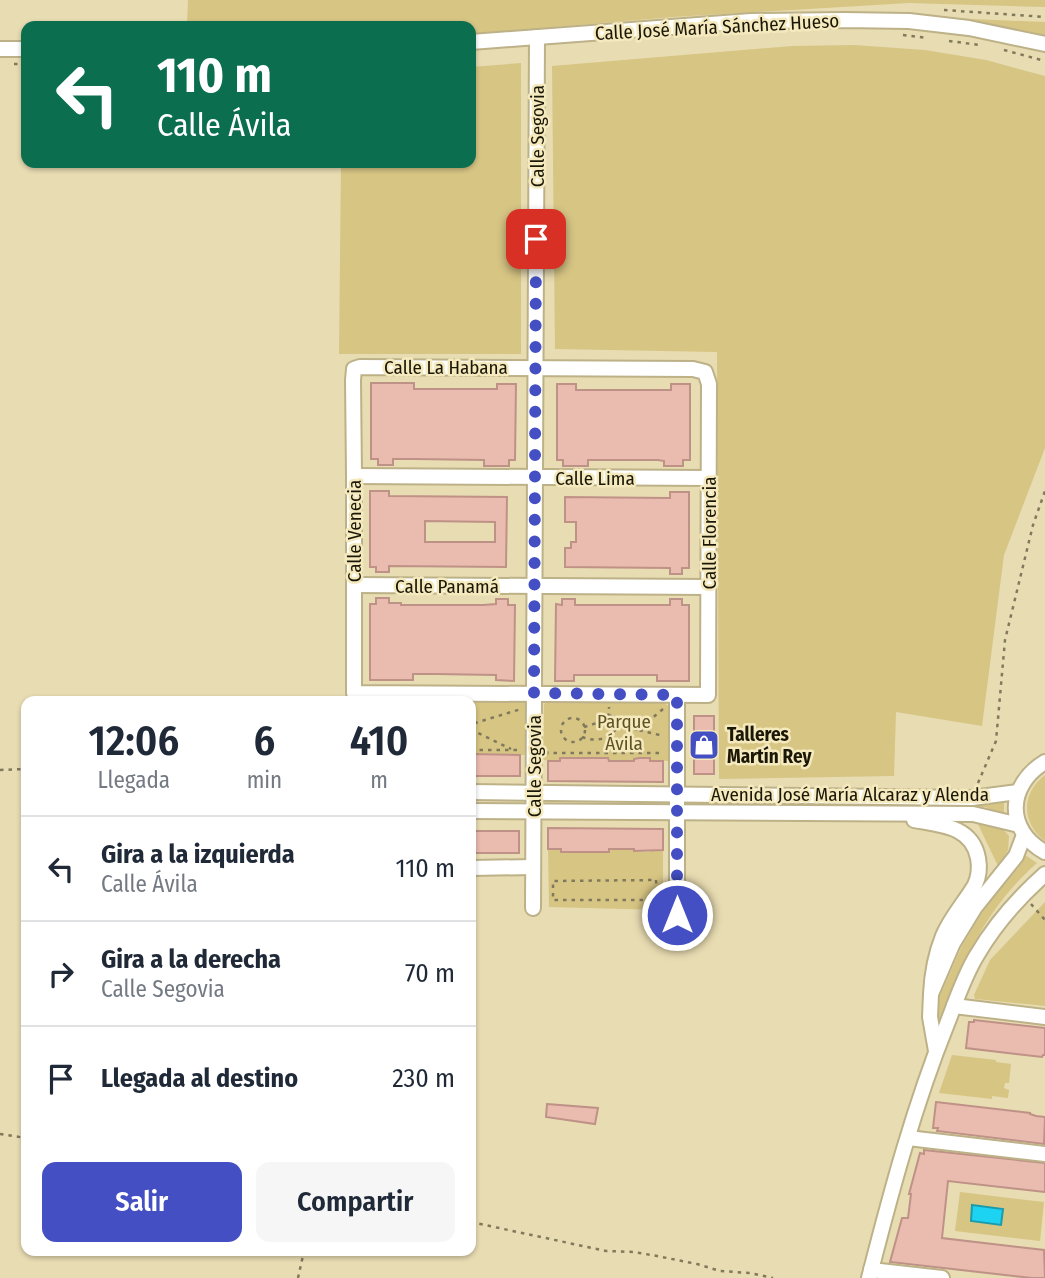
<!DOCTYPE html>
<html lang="es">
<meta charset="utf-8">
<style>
:root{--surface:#fff;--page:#f6f6f7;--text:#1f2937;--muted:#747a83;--line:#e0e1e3;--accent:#444fc3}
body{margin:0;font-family:"Fira Sans Condensed",sans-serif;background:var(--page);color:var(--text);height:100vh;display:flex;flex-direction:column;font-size:26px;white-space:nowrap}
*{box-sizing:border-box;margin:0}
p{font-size:23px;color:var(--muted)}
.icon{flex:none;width:38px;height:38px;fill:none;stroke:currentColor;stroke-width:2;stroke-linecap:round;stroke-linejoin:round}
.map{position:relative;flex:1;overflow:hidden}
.drawer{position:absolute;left:21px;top:696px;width:455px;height:560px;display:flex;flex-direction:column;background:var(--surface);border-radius:14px;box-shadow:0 2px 5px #0004}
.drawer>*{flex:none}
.top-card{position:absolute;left:21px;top:21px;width:455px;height:147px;border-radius:14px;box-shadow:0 2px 5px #0004;background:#0b6e4f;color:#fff;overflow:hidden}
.pin{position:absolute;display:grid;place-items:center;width:60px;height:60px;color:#fff;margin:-30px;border-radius:14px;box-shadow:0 4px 10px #0006}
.me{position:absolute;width:77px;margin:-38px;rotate:0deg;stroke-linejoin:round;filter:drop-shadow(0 0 5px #0008)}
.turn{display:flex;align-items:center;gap:24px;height:147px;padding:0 21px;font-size:32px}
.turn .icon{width:91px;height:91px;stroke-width:2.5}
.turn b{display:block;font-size:49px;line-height:60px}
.eta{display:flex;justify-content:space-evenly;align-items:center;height:119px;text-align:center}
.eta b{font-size:42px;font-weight:600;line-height:49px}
.button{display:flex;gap:14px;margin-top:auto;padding:14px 21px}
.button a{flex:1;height:80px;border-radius:14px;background:var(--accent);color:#fff;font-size:28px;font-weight:600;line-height:80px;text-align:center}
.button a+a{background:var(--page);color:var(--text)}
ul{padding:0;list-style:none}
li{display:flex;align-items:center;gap:21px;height:105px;padding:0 21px;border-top:2px solid var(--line)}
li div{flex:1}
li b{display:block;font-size:26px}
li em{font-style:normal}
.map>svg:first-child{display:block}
.green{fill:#d7c584}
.water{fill:#1dd3f2;stroke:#1c9bac;stroke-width:2}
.building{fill:#eabbaf;stroke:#bf9287;stroke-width:2;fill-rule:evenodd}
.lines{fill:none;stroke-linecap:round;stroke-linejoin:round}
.minor-casing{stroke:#bdb188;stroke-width:18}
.path{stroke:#81795c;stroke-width:2.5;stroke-dasharray:3.5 5;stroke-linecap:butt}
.minor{stroke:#fff;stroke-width:14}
.route{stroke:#444fc3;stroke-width:12;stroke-dasharray:0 21.6}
.labels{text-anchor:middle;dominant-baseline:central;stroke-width:5;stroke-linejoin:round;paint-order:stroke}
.street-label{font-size:19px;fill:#1b1707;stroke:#f5e9be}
.park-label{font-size:19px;fill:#5f5324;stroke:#f5e9be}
.poi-label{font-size:19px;font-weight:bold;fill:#1b1707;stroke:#f5e9be;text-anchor:start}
</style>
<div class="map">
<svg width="1045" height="1278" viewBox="0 0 1045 1278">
<rect width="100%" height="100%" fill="#e8dcb2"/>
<!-- green -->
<g class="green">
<polygon points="188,0 1045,0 1045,7 909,3 673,17 471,34 471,26 187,26"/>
<polygon points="949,18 1045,22 1045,38"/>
<polygon points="854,45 925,50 986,60 1045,76 1045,448 1004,555 982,726 896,712 894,776 719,779 717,352 555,349 552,66 792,46"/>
<polygon points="521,63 521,354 339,354 341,163 471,163 471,67"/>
<polygon points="403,700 524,700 526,704 526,755 471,754 471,702 402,702"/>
<polygon points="548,701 664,702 668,706 668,761 634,759 634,761 609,761 608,758 593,758 576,761 576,758 561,758 560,761 543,760 544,704"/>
<path d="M1045 775V841C1021 823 1021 793 1045 775Z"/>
<polygon points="1004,797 1004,814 985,807 682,806 682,801"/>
<polygon points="976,820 1001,827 1009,836 1008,850 999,868"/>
<polygon points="548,849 561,849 561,852 576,852 593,849 593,852 608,852 609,849 634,849 634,851 649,852 650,850 663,850 663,910 549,907"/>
<path d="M1025 855 1037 863C984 910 963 962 938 1026L936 1005 962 946 986 906 1018 868Z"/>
<polygon points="1045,902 1045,1006 975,999 974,995 990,960"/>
<polygon points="952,1055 996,1060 996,1062 1011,1064 1009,1083 1005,1083 1004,1088 1009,1090 1008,1098 992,1096 992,1099 939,1093"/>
<polygon points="960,1192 1044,1202 1040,1241 955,1231"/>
</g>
<!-- water -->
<polygon class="water" points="972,1205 1003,1209 1001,1225 971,1221"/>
<!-- building -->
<g class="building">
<polygon points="371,383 414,383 414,389 497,389 497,384 516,384 515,460 509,460 509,466 484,466 484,460 414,459 393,459 393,465 378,465 378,459 371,459"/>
<polygon points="557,384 576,384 576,390 671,390 671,384 690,384 690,460 683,460 683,466 664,466 664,461 658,460 588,460 588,466 563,466 563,460 557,460"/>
<path d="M370 491H389V496L507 497 506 567 389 566V572H376V567H370ZM425 521 495 522V542H425Z"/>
<polygon points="670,492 689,492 689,568 682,568 682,574 670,574 670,568 565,567 565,548 571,548 571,542 576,542 576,522 565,522 565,497 670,498"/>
<polygon points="376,598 389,598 389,603 401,603 401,605 483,605 496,604 496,599 508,599 508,605 515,605 514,681 496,680 496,675 436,674 413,674 413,680 370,680 370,604 376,604"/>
<polygon points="562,599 575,599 575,605 670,605 670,599 682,599 682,605 689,605 689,681 657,681 657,675 574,675 574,681 555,681 556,604 562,605"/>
<rect x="694" y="716" width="20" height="58"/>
<polygon points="471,754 520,755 520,776 471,776"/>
<polygon points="560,758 608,758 609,761 634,761 634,759 639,758 650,758 650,761 663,761 663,782 548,781 548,761 560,761"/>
<polygon points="548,828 663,829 663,850 634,851 634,849 609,849 609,852 561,852 561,849 548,849"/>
<rect x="471" y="831" width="48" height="22"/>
<polygon points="974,1020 1045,1028 1045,1055 1043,1055 1042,1057 966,1048 969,1022 974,1022"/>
<polygon points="936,1102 1030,1113 1030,1114 1036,1116 1045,1117 1044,1144 937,1131 938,1128 933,1128"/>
<polygon points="547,1104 598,1108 595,1124 546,1117"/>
<polygon points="924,1150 1045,1163 1045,1192 948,1181 942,1238 1044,1250 1045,1278 1032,1278 890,1262 902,1218 908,1218 911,1194 909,1194 920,1153 924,1154"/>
</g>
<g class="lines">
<!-- minor casing -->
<g class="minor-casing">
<g id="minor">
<polyline points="471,42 751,21 844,20 909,21 969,28 1045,44"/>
<polyline points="0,49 26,49"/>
<polygon points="360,367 693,369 705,372 709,384 708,695 354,693 354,476 353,380 354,369"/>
<polyline points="354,476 709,478"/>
<polyline points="354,585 708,587"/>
<path d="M1045 762C1007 785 1005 830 1045 852"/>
<polyline points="471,792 972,798 1018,792"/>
<polyline points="471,811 973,814 1019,825"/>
<path d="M914 820C941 825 972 826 978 858 980 868 979 876 975 885 965 902 951 917 943 936 935 956 932 973 931 994"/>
<polyline points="471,868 533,867"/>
<polyline points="533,908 537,37"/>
<polyline points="677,915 677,695"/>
<polyline points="954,1006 1045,1017"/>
<polyline points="936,1051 930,1017 931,994 953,943 975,907 1016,856 1024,835"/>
<polyline points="908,1138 1045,1154"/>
<polyline points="871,1270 942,1278"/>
<path d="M869 1278C891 1192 914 1106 947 1024 956 1001 964 976 977 955 995 924 1018 898 1045 874"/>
</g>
</g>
<!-- path -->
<g class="path">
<polyline points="944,10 1045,17"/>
<polyline points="903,35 928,38"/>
<polyline points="949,41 980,45"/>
<polyline points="1004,50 1045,61"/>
<polyline points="14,64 26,64"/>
<polyline points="663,709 638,730 664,736"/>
<polyline points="471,710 472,724"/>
<circle cx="573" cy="730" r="12"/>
<polyline points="584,727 600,722 609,714 609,707"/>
<polyline points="617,728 638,730"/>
<polyline points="471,730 472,724 521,709"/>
<polyline points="471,731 472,730 511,749"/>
<path d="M582 737C595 742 608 740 617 728L616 722 609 714"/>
<polyline points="471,750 520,750"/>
<polyline points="547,751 547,753 664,753"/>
<polyline points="0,770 26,769"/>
<polyline points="978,783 996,741 1005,640 1033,525 1045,491"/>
<polygon points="656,880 657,900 553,900 553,881"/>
<polyline points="1031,904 1045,920"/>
<polyline points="0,1134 26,1138"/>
<polyline points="471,1222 606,1251 634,1252 657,1256 697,1264 720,1271 750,1273 773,1278"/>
<polyline points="298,1278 304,1251"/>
</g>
<!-- minor -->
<use href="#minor" class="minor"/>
</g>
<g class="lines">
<!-- route -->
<polyline class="route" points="536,239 534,693 677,695 677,915"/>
</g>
<!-- icons -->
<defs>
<g id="shop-square" transform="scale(1.575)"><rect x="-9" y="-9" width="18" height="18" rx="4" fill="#444fc3" stroke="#f5e9be"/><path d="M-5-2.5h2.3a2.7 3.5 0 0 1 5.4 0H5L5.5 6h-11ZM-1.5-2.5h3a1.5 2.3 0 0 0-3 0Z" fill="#fff"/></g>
</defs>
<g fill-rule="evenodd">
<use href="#shop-square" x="704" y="745"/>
</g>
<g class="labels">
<!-- street labels -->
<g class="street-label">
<text transform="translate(717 27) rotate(-3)">Calle José María Sánchez Hueso</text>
<text transform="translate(537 136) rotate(-90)">Calle Segovia</text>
<text x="446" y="367">Calle La Habana</text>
<text x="595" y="478">Calle Lima</text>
<text transform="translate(354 531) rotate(-90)">Calle Venecia</text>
<text transform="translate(709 533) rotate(-90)">Calle Florencia</text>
<text x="447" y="586">Calle Panamá</text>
<text transform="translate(534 766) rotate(-90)">Calle Segovia</text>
<text x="850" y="794">Avenida José María Alcaraz y Alenda</text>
</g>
<!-- park labels -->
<g class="park-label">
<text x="624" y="721">Parque<tspan x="624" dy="22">Ávila</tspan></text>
</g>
<!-- poi labels -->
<g class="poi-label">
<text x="727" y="734">Talleres<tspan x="727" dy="22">Martín Rey</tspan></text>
</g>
</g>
</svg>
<div class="pin" style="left:536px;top:239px;background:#d93025"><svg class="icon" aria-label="arrive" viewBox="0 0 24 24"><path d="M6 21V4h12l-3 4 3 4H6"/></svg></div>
<svg class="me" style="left:677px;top:915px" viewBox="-20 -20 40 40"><circle r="17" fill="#444fc3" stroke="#fff" stroke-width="3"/><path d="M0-11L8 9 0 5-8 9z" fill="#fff"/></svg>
<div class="top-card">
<div class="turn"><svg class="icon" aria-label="left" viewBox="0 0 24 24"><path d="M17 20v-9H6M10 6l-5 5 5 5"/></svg><div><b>110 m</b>Calle Ávila</div></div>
</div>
<section class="drawer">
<div class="eta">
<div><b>12:06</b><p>Llegada</p></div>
<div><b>6</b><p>min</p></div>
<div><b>410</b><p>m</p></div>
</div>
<ul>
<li><svg class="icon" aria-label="left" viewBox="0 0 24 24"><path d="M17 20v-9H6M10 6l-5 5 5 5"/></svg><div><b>Gira a la izquierda</b><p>Calle Ávila</p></div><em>110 m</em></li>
<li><svg class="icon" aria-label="right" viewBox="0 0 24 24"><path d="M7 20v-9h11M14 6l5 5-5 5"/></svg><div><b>Gira a la derecha</b><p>Calle Segovia</p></div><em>70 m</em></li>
<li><svg class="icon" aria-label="arrive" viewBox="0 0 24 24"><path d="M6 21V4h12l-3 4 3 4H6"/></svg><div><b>Llegada al destino</b></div><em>230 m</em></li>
</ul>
<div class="button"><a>Salir</a><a>Compartir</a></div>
</section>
</div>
